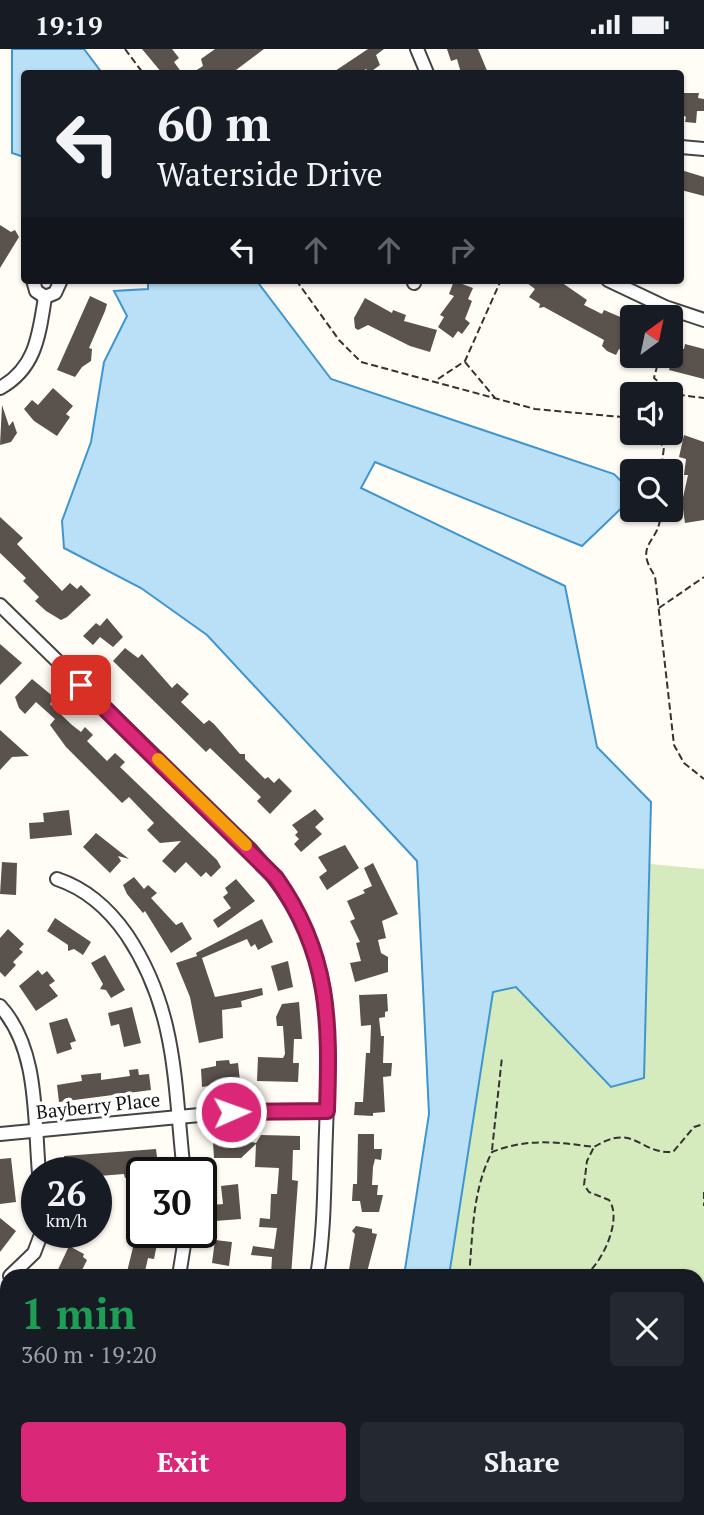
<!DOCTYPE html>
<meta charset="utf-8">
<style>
:root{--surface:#171b24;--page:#242831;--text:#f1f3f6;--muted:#9ea1a6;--accent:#db2777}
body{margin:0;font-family:"PT Serif",serif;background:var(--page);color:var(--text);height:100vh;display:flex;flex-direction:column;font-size:26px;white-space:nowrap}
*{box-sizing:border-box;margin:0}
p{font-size:23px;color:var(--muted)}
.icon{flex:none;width:38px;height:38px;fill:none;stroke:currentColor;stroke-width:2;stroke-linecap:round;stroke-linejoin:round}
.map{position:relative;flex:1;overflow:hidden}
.sheet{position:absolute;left:0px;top:1220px;width:705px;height:247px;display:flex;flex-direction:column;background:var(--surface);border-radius:21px 21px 0 0;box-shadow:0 2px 5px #0004}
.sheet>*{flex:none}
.hud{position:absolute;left:21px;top:21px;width:663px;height:214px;border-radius:7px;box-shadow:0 2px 5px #0004;background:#171b24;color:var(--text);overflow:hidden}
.needle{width:46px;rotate:33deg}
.buttons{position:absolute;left:620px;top:256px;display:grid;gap:14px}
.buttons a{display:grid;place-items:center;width:63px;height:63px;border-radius:7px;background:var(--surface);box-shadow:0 2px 5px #0004;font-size:35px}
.speed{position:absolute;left:21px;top:1108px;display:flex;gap:14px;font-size:35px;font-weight:700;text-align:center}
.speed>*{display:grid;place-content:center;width:91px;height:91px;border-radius:50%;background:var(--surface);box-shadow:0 2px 5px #0004;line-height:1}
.speed small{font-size:18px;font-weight:400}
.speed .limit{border:4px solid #111;border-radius:10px;background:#fff;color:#111}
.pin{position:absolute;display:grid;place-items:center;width:60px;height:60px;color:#fff;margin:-30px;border-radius:14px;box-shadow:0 4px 10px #0006}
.me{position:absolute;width:77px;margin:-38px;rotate:88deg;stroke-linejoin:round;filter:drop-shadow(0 0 5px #0008)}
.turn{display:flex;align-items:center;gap:24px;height:147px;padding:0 21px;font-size:32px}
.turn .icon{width:91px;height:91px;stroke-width:2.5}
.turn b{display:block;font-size:49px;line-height:60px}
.lanes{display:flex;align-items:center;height:66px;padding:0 21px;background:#0003;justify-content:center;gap:35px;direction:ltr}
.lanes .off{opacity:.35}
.round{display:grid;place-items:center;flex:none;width:74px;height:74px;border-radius:7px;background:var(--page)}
.summary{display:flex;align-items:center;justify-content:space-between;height:119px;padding:0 21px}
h1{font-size:42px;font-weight:700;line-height:52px;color:#1e9e55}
.action{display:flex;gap:14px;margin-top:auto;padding:14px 21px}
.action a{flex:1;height:80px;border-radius:7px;background:var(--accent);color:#fff;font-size:28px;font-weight:700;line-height:80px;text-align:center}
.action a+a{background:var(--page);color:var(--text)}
.status{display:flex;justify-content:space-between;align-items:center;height:49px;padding:0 35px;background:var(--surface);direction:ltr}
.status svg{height:19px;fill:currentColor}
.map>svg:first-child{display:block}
.green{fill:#d5ebbd}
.forest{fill:#b9dc9c}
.water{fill:#b9e0f7;stroke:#3f96cf;stroke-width:2}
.building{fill:#5a524d}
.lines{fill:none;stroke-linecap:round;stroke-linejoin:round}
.street-casing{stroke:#444;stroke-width:16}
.path{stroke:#333;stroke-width:2;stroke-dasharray:7 3.5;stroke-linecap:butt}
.street{stroke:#fff;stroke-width:12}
.route-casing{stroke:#8e194d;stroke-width:18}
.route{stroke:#db2777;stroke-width:12}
.slow{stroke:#f59e0b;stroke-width:12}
.labels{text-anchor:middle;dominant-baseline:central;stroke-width:7;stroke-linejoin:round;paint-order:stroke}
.street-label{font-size:19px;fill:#111;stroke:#fff}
</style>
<div class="status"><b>19:19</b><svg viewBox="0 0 49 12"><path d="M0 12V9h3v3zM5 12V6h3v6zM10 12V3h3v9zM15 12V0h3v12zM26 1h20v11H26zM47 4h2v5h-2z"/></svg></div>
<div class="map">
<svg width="704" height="1466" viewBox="0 0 704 1466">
<rect width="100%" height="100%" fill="#fffdf5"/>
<!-- green -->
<polygon class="green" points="650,815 704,820 704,1466 356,1466 362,1460 698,1460 698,1227 449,1227 493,943 516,938 611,1038 644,1029"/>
<!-- forest -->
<polygon class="forest" points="704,1261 704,1434 698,1423 698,1286"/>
<!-- water -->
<g class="water">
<polygon points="12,0 84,0 102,24 24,24 24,108 12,104"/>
<polygon points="148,231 256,231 331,330 614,425 632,443 632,449 582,497 375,413 361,439 565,537 597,698 651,753 644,1029 611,1038 516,938 493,943 449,1227 404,1227 429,1065 417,812 207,586 141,539 64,499 62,472 91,393 104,313 127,267 114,242 148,240"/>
</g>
<!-- building -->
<g class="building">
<polygon points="142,0 172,0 179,9 174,13 182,24 162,24"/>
<polygon points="215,0 264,0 232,24 192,24 203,17 201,10"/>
<polygon points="368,0 384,0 376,6 380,16 369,24 366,20 360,24 332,24"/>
<polygon points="447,0 478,0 488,24 461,24 457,10 451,12"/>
<polygon points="684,44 699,44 698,49 704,50 704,62 697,62 696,74 685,73 686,68 681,65 681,48 684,49"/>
<polygon points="681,121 704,128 704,147 681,141"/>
<polygon points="0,176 11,183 15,181 19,188 0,219"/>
<polygon points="523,231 558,231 587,251 584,256 602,265 604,261 632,273 632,305 619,300 616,306 607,302 602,297 604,291 544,258 539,259 540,255 529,248 535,240"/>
<polygon points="454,232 473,239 468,250 472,252 465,270 470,274 462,285 458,282 453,289 438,278 444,268 440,266 454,247 449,245"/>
<polygon points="90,247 107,255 105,262 89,299 92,300 91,312 82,318 75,328 57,321"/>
<polygon points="365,249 392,264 393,261 406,266 404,272 437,281 430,303 410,297 368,276 358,281 355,279 354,269"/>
<polygon points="685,295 704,300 704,330 669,321 671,314 666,313 671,297 684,300"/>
<polygon points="53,339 73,357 66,365 70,368 57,387 34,372 24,360 32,351 38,356"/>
<polygon points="2,356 9,377 13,372 17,384 11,393 0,396"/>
<polygon points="684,386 704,393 704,471 685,474 682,453 688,426 684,426 686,410 679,408"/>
<polygon points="0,468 23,489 17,495 62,542 70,534 77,540 81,536 91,546 67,568 61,571 46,562 35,552 39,548 23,532 26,529 0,504"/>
<polygon points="107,569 123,588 113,598 100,588 93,596 83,587 96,574 100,577"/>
<polygon points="0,595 22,614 0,636"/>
<polygon points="125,599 138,609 142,605 172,639 177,634 189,645 181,653 204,675 209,671 214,675 240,705 245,705 245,710 265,730 268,728 274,734 279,729 292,742 270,765 257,752 261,748 210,699 206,703 113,612"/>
<polygon points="32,630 55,649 50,655 72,676 81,683 85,678 93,686 87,692 107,712 115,704 125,713 120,718 217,811 221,818 211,828 206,823 201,828 186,813 175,824 162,812 181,792 160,794 147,781 154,774 129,748 122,754 66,698 50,676 55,670 36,653 25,665 19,659 15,648"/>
<polygon points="0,681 29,707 12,708 0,721"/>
<polygon points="315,760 324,770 315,778 322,785 301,803 294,795 299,790 295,786 298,783 292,776"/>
<polygon points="69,761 72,786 30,790 29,774 44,773 43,764"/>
<polygon points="96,784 129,810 118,807 121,812 110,824 83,798"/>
<polygon points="345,796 359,819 327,841 319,828 327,822 318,808"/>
<polygon points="2,813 17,814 16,846 0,845"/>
<polygon points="373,814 398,865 382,872 386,889 378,891 381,904 388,908 388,923 355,933 350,914 361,912 356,894 360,893 350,872 355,870 347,852 365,844 363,841 372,837 364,819"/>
<polygon points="134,828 144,840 148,836 157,844 151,849 176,876 182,873 192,890 171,904 145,862 143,864 127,845 123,836"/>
<polygon points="236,830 255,852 218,879 213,871 231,859 223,848 228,844 225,839"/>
<polygon points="55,869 91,893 83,906 74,900 68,902 68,896 47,882"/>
<polygon points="262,870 273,893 258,901 255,895 251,898 247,890 202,909 215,948 262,939 263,946 241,952 242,958 222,961 223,989 199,994 190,948 176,914 197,907 196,904"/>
<polygon points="8,880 24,895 19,900 23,903 13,913 16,916 5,928 0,923 0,889"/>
<polygon points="105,906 125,941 111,949 106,941 100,940 103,935 91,914"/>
<polygon points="288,912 293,938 278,942 271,917"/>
<polygon points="38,921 42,926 47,922 55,932 49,936 58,947 36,962 19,937"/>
<polygon points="387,945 388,962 385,963 385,968 379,969 381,987 384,987 383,1014 392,1014 391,1027 383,1028 385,1063 373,1064 373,1067 354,1066 355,1053 363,1053 366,1004 370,1004 371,976 361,977 359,946"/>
<polygon points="299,953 302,990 294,990 293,1014 299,1014 298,1033 257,1032 258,1008 283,1009 285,1005 283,977 277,977 276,968 282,955"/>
<polygon points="132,958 141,994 124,998 119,975 111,977 108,964"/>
<polygon points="67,969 76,992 70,994 72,1000 57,1005 49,974"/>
<polygon points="229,1011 230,1015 238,1014 240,1032 202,1038 201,1020 216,1017 216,1012"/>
<polygon points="138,1020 139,1026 149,1025 151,1041 59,1053 57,1036 82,1032 81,1026 101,1024 101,1031 130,1027 129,1021"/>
<polygon points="358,1085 374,1085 374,1100 382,1100 381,1111 375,1110 373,1118 372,1136 378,1136 377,1146 383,1146 379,1163 362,1163 360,1152 352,1152 353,1135 357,1135"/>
<polygon points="261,1086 300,1087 300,1101 293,1101 292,1131 298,1132 291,1227 271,1227 272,1208 251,1206 253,1197 274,1200 277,1179 259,1178 260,1169 270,1170 271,1145 277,1145 279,1119 255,1118 256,1095 241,1109 214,1109 213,1094 236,1089 256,1094"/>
<polygon points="156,1100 158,1116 142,1119 142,1127 125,1129 124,1125 99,1127 98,1124 66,1124 64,1107"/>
<polygon points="11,1109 16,1153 0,1155 0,1110"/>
<polygon points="238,1135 241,1170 215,1172 213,1156 223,1155 221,1137"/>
<polygon points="0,1169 16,1182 0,1203"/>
<polygon points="356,1177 372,1180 372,1184 377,1185 366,1227 348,1227 355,1185 352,1182"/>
<polygon points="135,1190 157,1195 154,1210 148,1209 144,1227 126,1227"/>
<polygon points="215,1191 232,1193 229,1217 212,1214"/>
<polygon points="69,1197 84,1205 83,1208 87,1211 79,1227 55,1227"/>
</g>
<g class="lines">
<!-- street casing -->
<g class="street-casing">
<g id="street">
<polyline points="417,0 427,24"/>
<polyline points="681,98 704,100"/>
<polyline points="33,231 36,242 45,248"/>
<polyline points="608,231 665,258 704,271"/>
<polyline points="414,234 415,231"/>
<polyline points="45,248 55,244 61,231"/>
<path d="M0 339C36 319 39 286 45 248"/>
<path d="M0 556 251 801C336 896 330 963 326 1083 324 1131 325 1180 317 1227"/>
<path d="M57 830C87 840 109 860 127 886 178 963 174 1036 184 1124"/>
<path d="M0 957C39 1000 34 1069 39 1124"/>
<polyline points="0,1085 231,1063 327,1062"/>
<polyline points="10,1227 34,1204 42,1183"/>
<polyline points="179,1227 186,1183"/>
<polyline points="0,1378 7,1377"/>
<polyline points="150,1466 165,1460"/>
</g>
</g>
<!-- path -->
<g class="path">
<polyline points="125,0 143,24"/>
<polyline points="296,231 339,291 361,313 535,360 632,369"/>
<polyline points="670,275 670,277"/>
<polyline points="660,306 654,329 671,343 670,362"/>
<polyline points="465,313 495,349"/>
<polyline points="438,330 465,312 501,231"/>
<polyline points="670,354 680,346 704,349"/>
<polyline points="651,383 664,398 661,422"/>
<polyline points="664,396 666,383"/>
<path d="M660 460C664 494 631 492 655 527L674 696 684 714 704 730"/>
<polyline points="659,559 704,528"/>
<polyline points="492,1101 502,1008"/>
<polyline points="704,1143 704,1157"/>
<path d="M469 1227C473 1184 472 1142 492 1103 527 1089 557 1093 594 1098 635 1073 638 1105 673 1103L694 1078 704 1075"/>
<path d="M584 1227C602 1215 623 1170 609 1151L589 1143 584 1136 587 1112 594 1098"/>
<polyline points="698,1329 704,1311"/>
<polyline points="403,1466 405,1460"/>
<polyline points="674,1466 674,1460"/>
</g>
<!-- street -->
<use href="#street" class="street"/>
</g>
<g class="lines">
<!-- route casing -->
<g class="route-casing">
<path id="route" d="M81 636 276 829C330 905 330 972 327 1062L231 1063"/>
</g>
<!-- route -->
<use href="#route" class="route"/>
<!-- slow -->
<polyline class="slow" points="158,710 246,796"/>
</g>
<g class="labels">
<!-- street labels -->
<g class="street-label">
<text transform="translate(98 1056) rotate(-6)">Bayberry Place</text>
</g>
</g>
</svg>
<div class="buttons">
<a><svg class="needle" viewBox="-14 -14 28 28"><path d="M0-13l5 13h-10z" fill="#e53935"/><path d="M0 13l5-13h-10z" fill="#9ea1a6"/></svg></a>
<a><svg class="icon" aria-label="sound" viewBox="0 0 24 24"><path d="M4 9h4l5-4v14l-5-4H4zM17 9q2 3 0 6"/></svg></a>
<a><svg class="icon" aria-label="search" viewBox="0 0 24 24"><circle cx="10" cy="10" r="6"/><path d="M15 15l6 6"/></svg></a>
</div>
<div class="speed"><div>26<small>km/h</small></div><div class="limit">30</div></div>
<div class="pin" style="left:81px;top:636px;background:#d93025"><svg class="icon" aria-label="arrive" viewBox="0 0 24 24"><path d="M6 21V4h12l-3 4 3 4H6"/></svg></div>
<svg class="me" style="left:231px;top:1063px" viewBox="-20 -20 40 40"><circle r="17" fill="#db2777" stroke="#fff" stroke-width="3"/><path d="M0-11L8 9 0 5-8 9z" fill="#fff"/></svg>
<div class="hud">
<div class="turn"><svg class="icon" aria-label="left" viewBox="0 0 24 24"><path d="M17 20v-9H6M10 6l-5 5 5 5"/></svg><div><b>60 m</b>Waterside Drive</div></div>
<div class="lanes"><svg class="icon" aria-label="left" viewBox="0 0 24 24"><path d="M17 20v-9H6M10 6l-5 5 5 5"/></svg><svg class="icon off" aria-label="ahead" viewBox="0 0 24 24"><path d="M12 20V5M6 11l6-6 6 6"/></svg><svg class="icon off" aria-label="ahead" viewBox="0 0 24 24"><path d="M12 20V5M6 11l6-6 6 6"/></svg><svg class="icon off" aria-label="right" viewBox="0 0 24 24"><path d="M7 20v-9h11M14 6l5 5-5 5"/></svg></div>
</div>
<section class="sheet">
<div class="summary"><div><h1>1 min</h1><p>360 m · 19:20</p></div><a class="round"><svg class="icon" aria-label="close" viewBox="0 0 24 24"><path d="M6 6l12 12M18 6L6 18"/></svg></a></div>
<div class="action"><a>Exit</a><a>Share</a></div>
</section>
</div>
